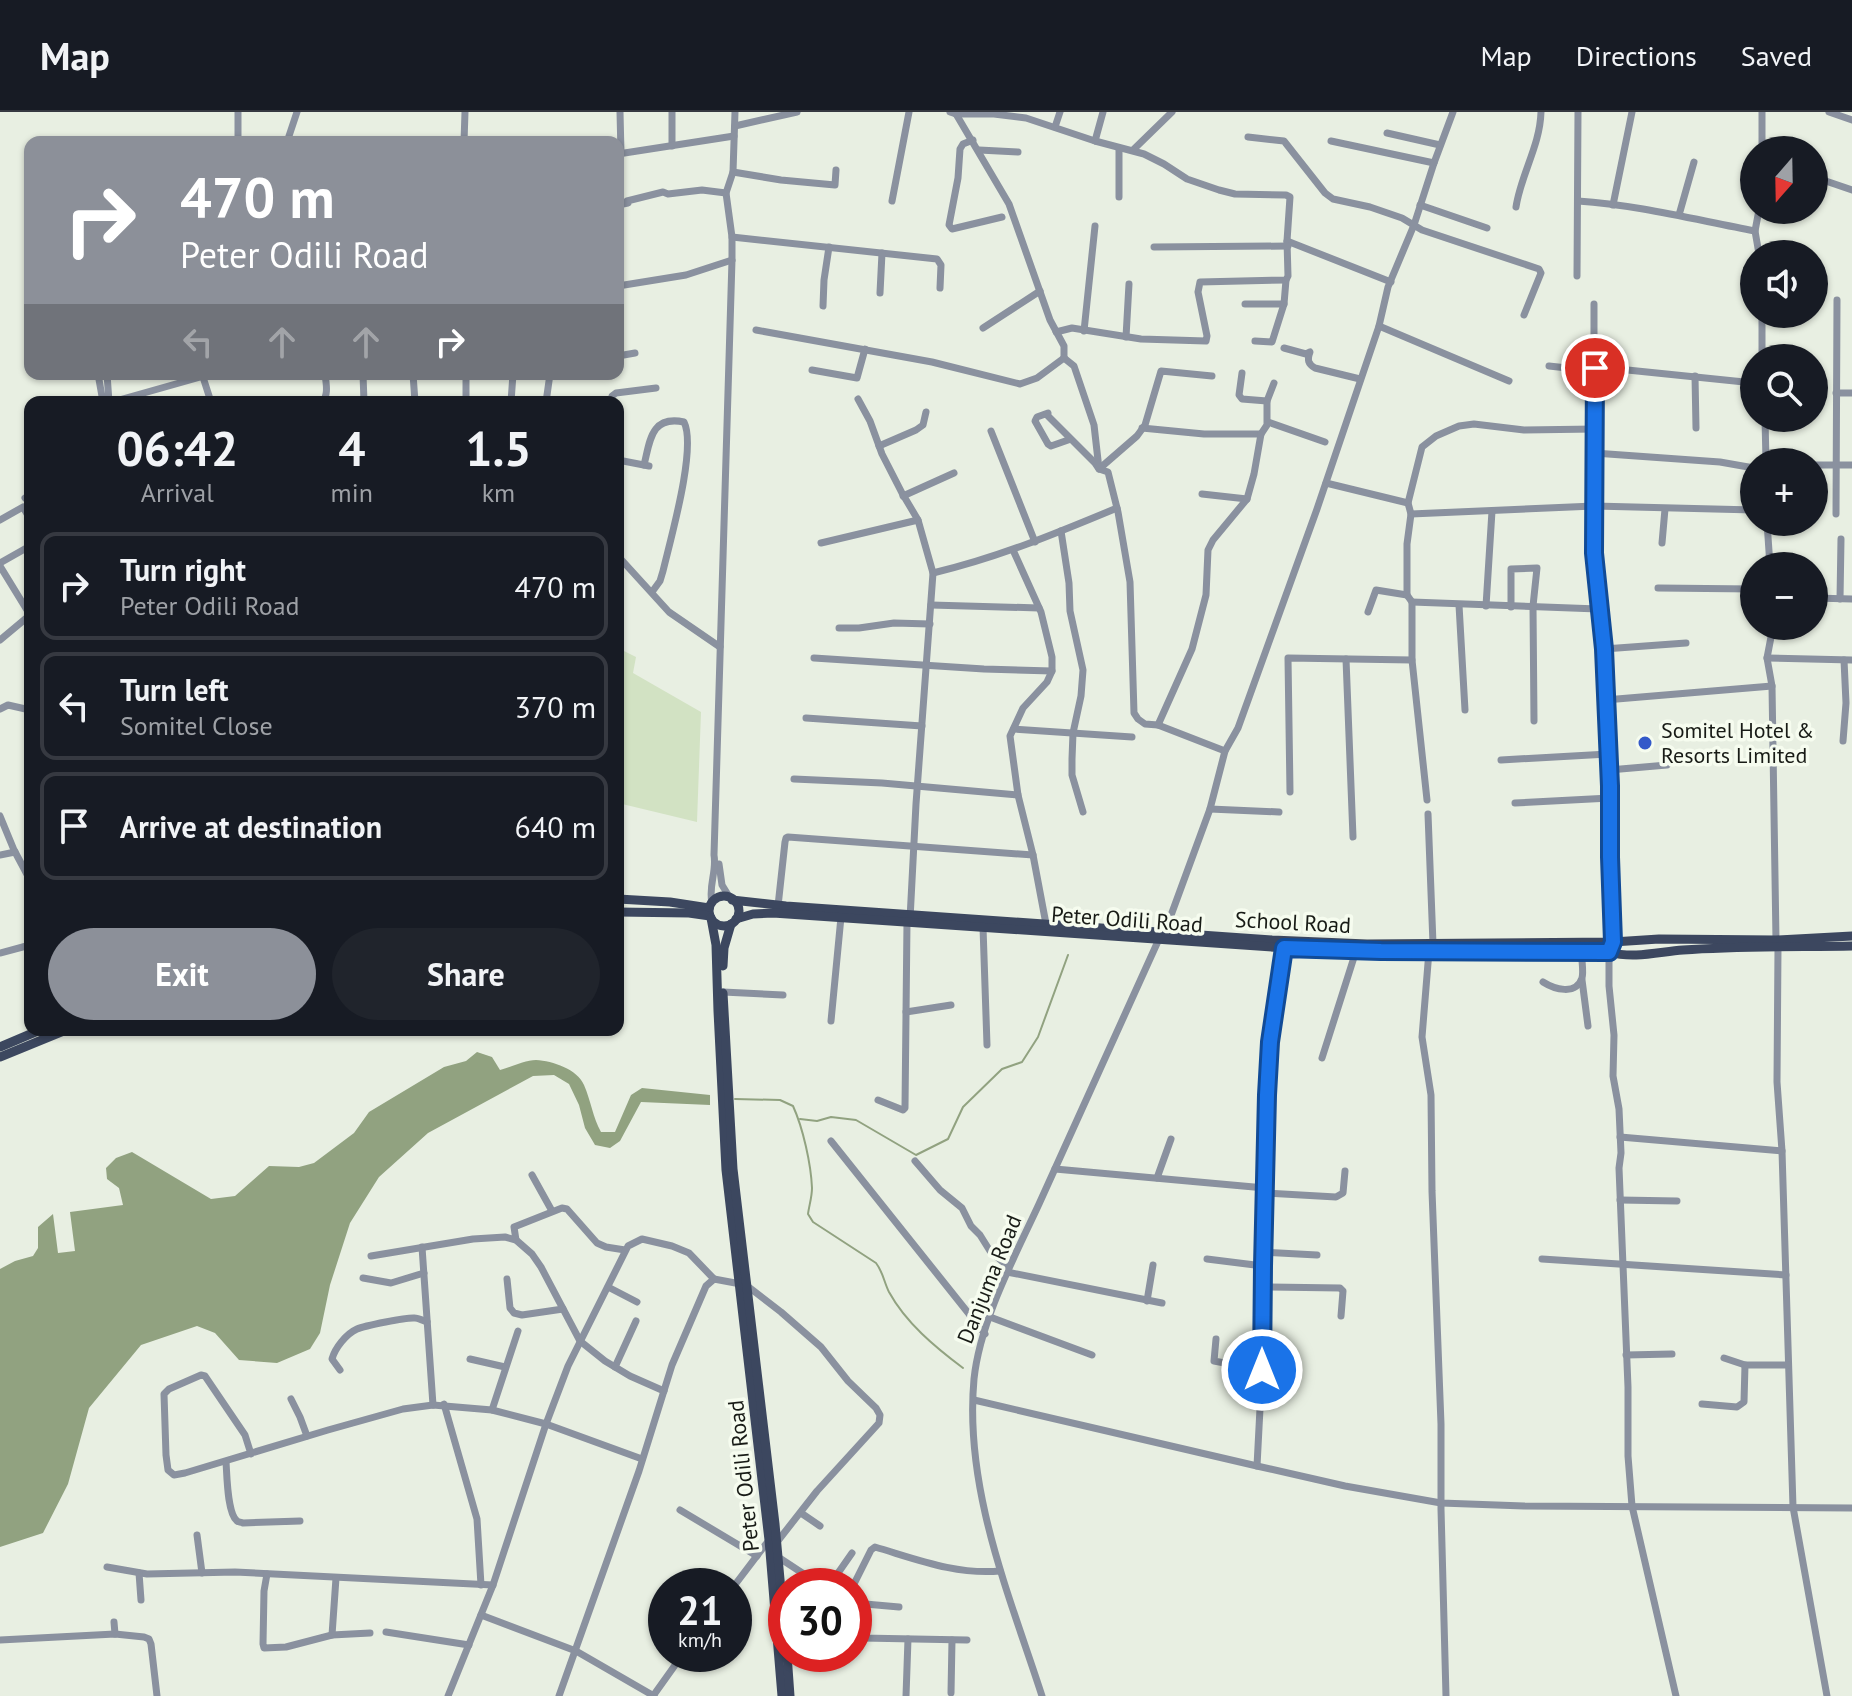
<!DOCTYPE html>
<meta charset="utf-8">
<style>
:root{--surface:#171b24;--page:#20242c;--text:#f1f3f6;--muted:#9ea1a6;--line:#363941;--accent:#8c9099}
body{margin:0;font-family:"PT Sans",sans-serif;background:var(--page);color:var(--text);height:100vh;display:flex;flex-direction:column;font-size:30px;white-space:nowrap}
*{box-sizing:border-box;margin:0}
p{font-size:26px;color:var(--muted)}
.icon{flex:none;width:44px;height:44px;fill:none;stroke:currentColor;stroke-width:2;stroke-linecap:round;stroke-linejoin:round}
.map{position:relative;flex:1;overflow:hidden}
.sheet{position:absolute;left:24px;top:284px;width:600px;height:640px;display:flex;flex-direction:column;background:var(--surface);border-radius:16px;box-shadow:0 2px 6px #0004}
.sheet>*{flex:none}
.top-card{position:absolute;left:24px;top:24px;width:600px;height:244px;border-radius:16px;box-shadow:0 2px 6px #0004;background:#8c9099;color:#fff;overflow:hidden}
.needle{width:52px;rotate:200deg}
.fabs{position:absolute;left:1740px;top:24px;display:grid;gap:16px}
.fabs a{display:grid;place-items:center;width:88px;height:88px;border-radius:50%;background:var(--surface);box-shadow:0 2px 6px #0004;font-size:40px}
.speed{position:absolute;left:648px;top:1456px;display:flex;gap:16px;font-size:40px;font-weight:700;text-align:center}
.speed>*{display:grid;place-content:center;width:104px;height:104px;border-radius:50%;background:var(--surface);box-shadow:0 2px 6px #0004;line-height:1}
.speed small{font-size:20px;font-weight:400}
.speed .limit{border:12px solid #d22;background:#fff;color:#111}
.pin{position:absolute;display:grid;place-items:center;width:68px;height:68px;color:#fff;margin:-34px;border:4px solid #fff;border-radius:50%;box-shadow:0 2px 8px #0007}
.me{position:absolute;width:88px;margin:-44px;rotate:0deg;stroke-linejoin:round;filter:drop-shadow(0 0 6px #0008)}
.turn{display:flex;align-items:center;gap:28px;height:168px;padding:0 24px;font-size:36px}
.turn .icon{width:104px;height:104px;stroke-width:2.5}
.turn b{display:block;font-size:56px;line-height:68px}
.lanes{display:flex;align-items:center;height:76px;padding:0 24px;background:#0003;justify-content:center;gap:40px;direction:ltr}
.lanes .off{opacity:.35}
.eta{display:flex;justify-content:space-evenly;align-items:center;height:136px;text-align:center}
.eta b{font-size:48px;font-weight:600;line-height:56px}
.cta{display:flex;gap:16px;margin-top:auto;padding:16px 24px}
.cta a{flex:1;height:92px;border-radius:48px;background:var(--accent);color:#fff;font-size:32px;font-weight:600;line-height:92px;text-align:center}
.cta a+a{background:var(--page);color:var(--text)}
ul{padding:0;list-style:none}
li{display:flex;align-items:center;gap:24px;height:108px;margin:0 16px 12px;padding:0 8px;border:4px solid var(--line);border-radius:16px}
li div{flex:1}
li b{display:block;font-size:30px}
li em{font-style:normal}
header{display:flex;align-items:center;gap:48px;box-sizing:border-box;height:112px;padding:0 40px;background:var(--surface);border-bottom:2px solid var(--line)}
header strong{font-size:38px}
nav{display:flex;gap:44px;margin-inline-start:auto;font-size:28px}
.map>svg:first-child{display:block}
.green{fill:#d2e2c3}
.water{fill:#91a280}
.lines{fill:none;stroke-linecap:round;stroke-linejoin:round}
.stream{stroke:#91a280;stroke-width:2}
.minor{stroke:#8a919f;stroke-width:7}
.major{stroke:#3c475f;stroke-width:9}
.route-casing{stroke:#114b97;stroke-width:20}
.route{stroke:#1a73e8;stroke-width:14}
.poi-dot{fill:#3359c9;stroke:#f6fcef;stroke-width:3}
.labels{text-anchor:middle;dominant-baseline:central;stroke-width:7;stroke-linejoin:round;paint-order:stroke}
.poi-label{font-size:22px;fill:#181b16;stroke:#f6fcef;text-anchor:start}
.street-label{font-size:22px;fill:#181b16;stroke:#f6fcef}
</style>
<header>
<strong>Map</strong>
<nav><a>Map</a><a>Directions</a><a>Saved</a></nav>
</header>
<div class="map">
<svg width="1852" height="1584" viewBox="0 0 1852 1584">
<rect width="100%" height="100%" fill="#e8efe2"/>
<!-- green -->
<polygon class="green" points="618,536 636,545 633,561 701,600 697,710 618,691"/>
<!-- water -->
<path class="water" d="M477 940 492 945 500 958C511 955 525 948 536 948 553 949 577 957 584 973 591 989 593 1006 601 1020H615L631 983 642 976 710 983V993L641 990 620 1029 610 1036 595 1033 585 1016 579 993 569 972 554 963 533 964 428 1021 379 1065 350 1111 330 1173 320 1221 310 1237 277 1251 239 1248 215 1221 197 1214 141 1233 89 1296 68 1372 43 1421 0 1435V1157L15 1149 33 1144 38 1136V1115L53 1102 58 1141 75 1139 70 1100 123 1093 119 1076 107 1067 106 1056 116 1046 132 1040 211 1087 235 1084 269 1054 299 1055 314 1051 354 1021 369 1000 444 955 466 949Z"/>
<g class="lines">
<!-- stream -->
<g class="stream">
<path d="M735 987 780 988 793 994C803 1016 811 1052 812 1076 812 1085 809 1094 808 1102L813 1110 876 1151C883 1160 884 1170 889 1180 906 1211 935 1235 963 1256"/>
<polyline points="800,1007 817,1009 831,1005 856,1008 916,1043 948,1027 963,995 1002,957 1022,950 1038,925 1068,843"/>
</g>
<!-- minor -->
<g class="minor">
<polyline points="620,0 621,41"/>
<polyline points="950,0 956,2 994,2 1026,6 1095,29 1144,42 1164,52 1187,67 1219,78 1235,82 1286,83 1290,85 1287,129 1288,164 1286,168 1200,170 1198,180 1207,224 1206,229 1141,227 1072,216 1056,220"/>
<polyline points="1829,0 1852,8"/>
<polyline points="956,2 1009,92 1050,208 1064,234 1064,246"/>
<polyline points="735,14 797,0"/>
<polyline points="1055,15 1060,0"/>
<polyline points="1387,21 1440,33"/>
<polyline points="1248,25 1284,29 1325,81 1333,87 1370,95 1402,106 1422,118 1539,157 1541,161 1524,203"/>
<polyline points="973,28 963,32 960,37 958,66 949,113 952,117 1002,105"/>
<polyline points="1095,29 1103,0"/>
<polyline points="1331,29 1434,51"/>
<polyline points="238,30 238,0"/>
<polyline points="287,30 297,0"/>
<polyline points="464,30 465,0"/>
<polyline points="672,34 672,0"/>
<polyline points="1119,36 1119,85"/>
<polyline points="979,38 1018,40"/>
<polyline points="1133,38 1172,0"/>
<polyline points="1762,38 1762,0"/>
<polyline points="618,42 734,24"/>
<polyline points="733,60 781,68 835,73 836,58"/>
<polyline points="1814,65 1852,78"/>
<polyline points="892,89 909,0"/>
<path d="M1578 89C1638 93 1696 108 1755 119"/>
<polyline points="618,93 628,91 627,89 663,80 668,82 702,78 726,81"/>
<polyline points="1420,93 1487,116"/>
<polyline points="1613,93 1632,0"/>
<path d="M1516 95C1521 62 1540 34 1541 0"/>
<polyline points="1679,103 1694,50"/>
<polyline points="732,125 937,147 941,153 940,176"/>
<polyline points="1287,129 1391,170"/>
<polyline points="1154,135 1288,134"/>
<polyline points="1759,142 1755,119 1759,98"/>
<polyline points="1577,164 1578,0"/>
<polyline points="618,174 686,163 732,148"/>
<polyline points="880,181 882,141"/>
<polyline points="1245,192 1284,192"/>
<polyline points="1594,192 1594,441 1604,537 1610,674 1610,745 1613,830 1609,840 1609,874 1614,923 1613,964 1619,997 1621,1041 1619,1056 1628,1275 1628,1344 1632,1394 1676,1584"/>
<polyline points="823,194 824,168 829,135"/>
<polyline points="1762,202 1762,246"/>
<polyline points="1379,214 1509,269"/>
<polyline points="983,216 1040,179"/>
<polyline points="756,218 932,250 1020,272 1037,266 1064,246"/>
<polyline points="1084,219 1095,114"/>
<polyline points="1126,225 1129,172"/>
<polyline points="1255,229 1272,230 1284,192 1286,168"/>
<path d="M1284 236 1306 242 1310 240C1307 248 1308 252 1315 256L1360 267"/>
<polyline points="618,244 635,241"/>
<polyline points="1064,246 1074,254 1094,313 1099,357 1108,360 1118,400 1130,470 1134,601 1138,607 1145,612 1158,613 1225,639"/>
<polyline points="1549,254 1594,259"/>
<polyline points="1608,256 1754,271"/>
<polyline points="812,258 857,266 865,237"/>
<polyline points="1242,261 1239,283 1242,287 1267,289"/>
<polyline points="98,262 103,290"/>
<polyline points="107,262 109,290"/>
<polyline points="202,262 211,290"/>
<polyline points="363,262 364,290"/>
<polyline points="413,262 415,290"/>
<polyline points="466,262 466,290"/>
<polyline points="1695,264 1696,316"/>
<polyline points="1836,281 1852,281"/>
<polyline points="858,287 870,309 882,342 902,381 918,408 933,461 916,692 910,807"/>
<polyline points="112,290 211,262"/>
<path d="M322 290C329 283 326 271 325 262"/>
<polyline points="511,290 513,262"/>
<polyline points="546,290 550,262"/>
<polyline points="611,290 612,284 616,281 656,276"/>
<polyline points="1765,306 1766,350"/>
<polyline points="1268,310 1325,330"/>
<polyline points="1142,316 1204,322 1261,322"/>
<polyline points="991,319 1035,430"/>
<polyline points="1071,327 1051,334 1048,332 1035,309 1037,305 1048,301 1048,304 1095,351 1099,357 1137,324 1145,313 1161,259 1212,264"/>
<polyline points="879,334 916,318 923,313 926,300"/>
<polyline points="1594,341 1720,350 1754,356"/>
<polyline points="618,348 649,354"/>
<path d="M644 353C650 329 651 303 684 310 697 336 670 429 663 459L660 469 652 480"/>
<polyline points="1814,353 1852,353"/>
<polyline points="1326,371 1408,391"/>
<polyline points="1202,382 1247,387"/>
<polyline points="903,384 954,361"/>
<polyline points="25,386 30,383"/>
<polyline points="1411,402 1594,394 1754,398"/>
<polyline points="1836,402 1837,188"/>
<polyline points="0,408 23,395 30,407"/>
<polyline points="1767,410 1770,454"/>
<polyline points="1061,419 1069,471 1070,499 1083,558 1081,584 1073,621 1072,647 1072,663 1083,700"/>
<polyline points="821,431 918,408"/>
<polyline points="1662,431 1665,397"/>
<polyline points="1013,438 1041,500 1052,545 1052,559 1047,570 1023,596 1010,624 1018,683 1033,743 1046,812"/>
<polyline points="618,444 669,500 720,535"/>
<polyline points="0,451 30,434"/>
<polyline points="0,454 30,503"/>
<path d="M933 461C997 446 1057 421 1117 396"/>
<polyline points="1658,476 1754,477"/>
<polyline points="1814,486 1852,487"/>
<polyline points="1840,487 1841,427"/>
<polyline points="1412,490 1598,497"/>
<polyline points="931,493 1039,496"/>
<polyline points="1459,493 1465,598"/>
<polyline points="1486,494 1492,399"/>
<polyline points="1511,495 1511,457 1537,456 1533,494 1534,609"/>
<polyline points="1368,500 1376,478 1407,483"/>
<polyline points="1771,514 1771,525 1767,546 1772,574 1776,828 1778,836 1777,970 1782,1039 1793,1395 1827,1584"/>
<polyline points="839,516 859,516 894,511 930,512"/>
<polyline points="0,528 30,503"/>
<polyline points="1604,537 1686,531"/>
<polyline points="814,546 984,557 1052,559"/>
<polyline points="1767,546 1852,548"/>
<polyline points="1346,547 1353,725"/>
<polyline points="1605,588 1772,574"/>
<polyline points="0,597 8,593 30,598"/>
<polyline points="806,606 922,614"/>
<polyline points="1158,613 1192,537 1206,483 1208,438 1213,428 1247,387 1254,362 1261,322 1267,313 1267,289 1274,271"/>
<polyline points="1014,617 1132,625"/>
<polyline points="1843,629 1846,591 1844,548"/>
<polyline points="1501,648 1608,642"/>
<polyline points="1609,658 1667,653"/>
<polyline points="794,667 882,671 1018,683"/>
<polyline points="1290,680 1288,546 1412,548"/>
<polyline points="1427,688 1412,548 1412,490 1407,483 1407,432 1411,402 1408,391 1422,335 1436,324 1459,314 1474,312 1524,318 1595,317"/>
<polyline points="1515,691 1610,686"/>
<polyline points="1210,697 1279,700"/>
<polyline points="1428,702 1433,832"/>
<polyline points="0,704 14,738 30,768"/>
<polyline points="0,743 15,740"/>
<polyline points="719,752 722,773 730,786"/>
<path d="M712 791C708 774 717 760 714 743L732 148V125L726 81 733 60 735 0"/>
<polyline points="778,794 785,730 786,726 788,725 1033,743"/>
<polyline points="983,815 987,933"/>
<polyline points="1429,839 1422,925 1431,983 1432,1079 1441,1312 1441,1397 1446,1584"/>
<polyline points="0,841 30,833"/>
<polyline points="1582,868 1588,914"/>
<path d="M1543 870C1554 877 1576 884 1582 866 1584 858 1581 848 1582 840"/>
<polyline points="723,880 783,883"/>
<polyline points="906,900 951,893"/>
<polyline points="831,909 841,805"/>
<polyline points="1322,946 1356,839"/>
<polyline points="878,988 903,998 905,996 907,810"/>
<polyline points="1620,1025 1782,1039"/>
<polyline points="831,1029 985,1222"/>
<polyline points="915,1049 940,1078 962,1096 971,1114 980,1123 990,1139 1009,1155"/>
<polyline points="1055,1057 1265,1076"/>
<polyline points="532,1063 552,1099"/>
<polyline points="1157,1066 1171,1027"/>
<polyline points="1264,1081 1336,1085 1343,1081 1345,1059"/>
<polyline points="1620,1088 1677,1089"/>
<polyline points="516,1128 514,1115 562,1096 567,1097 597,1131 606,1135 625,1138"/>
<polyline points="422,1135 433,1293"/>
<polyline points="1263,1140 1317,1143"/>
<polyline points="371,1144 473,1127 505,1125 516,1128 532,1142 541,1155 580,1229 605,1249 630,1264 664,1279"/>
<polyline points="1207,1147 1263,1154"/>
<polyline points="1542,1147 1786,1163"/>
<polyline points="1007,1160 1162,1191"/>
<polyline points="363,1166 391,1171 424,1161"/>
<polyline points="507,1167 510,1196 514,1201 522,1203 563,1197"/>
<polyline points="608,1175 637,1190"/>
<polyline points="1263,1175 1340,1176 1343,1179 1341,1204"/>
<polyline points="1147,1189 1153,1153"/>
<polyline points="990,1205 1092,1243"/>
<polyline points="1216,1227 1214,1249 1262,1258"/>
<polyline points="1626,1243 1672,1242"/>
<polyline points="1724,1246 1745,1253 1788,1253"/>
<polyline points="470,1247 505,1255"/>
<polyline points="615,1255 636,1209"/>
<path d="M340 1258 332 1247C335 1236 346 1222 357 1217 364 1214 407 1205 415 1206 417 1206 425 1209 427 1210"/>
<polyline points="291,1287 300,1305 307,1324"/>
<polyline points="974,1288 1257,1354 1345,1374 1441,1391 1524,1394 1852,1396"/>
<polyline points="444,1292 477,1407 481,1473"/>
<polyline points="1702,1292 1737,1295 1744,1290 1745,1253"/>
<polyline points="492,1298 518,1219"/>
<polyline points="251,1342 245,1323 205,1264 201,1263 169,1277 164,1282 166,1343 168,1358 174,1363 185,1361 328,1318 403,1297 433,1293 492,1298 546,1312 642,1347"/>
<path d="M226 1350C227 1362 227 1401 237 1409 238 1410 241 1410 243 1411L300 1409"/>
<polyline points="1257,1354 1262,1258 1263,1154 1267,983 1270,930 1284,836"/>
<polyline points="680,1398 757,1444"/>
<polyline points="801,1401 820,1414"/>
<polyline points="197,1423 202,1461"/>
<polyline points="778,1445 822,1474"/>
<polyline points="107,1455 147,1462 235,1460 493,1473"/>
<polyline points="139,1461 141,1488"/>
<polyline points="267,1462 264,1479 263,1532 264,1536 286,1535 332,1523 370,1521"/>
<polyline points="734,1474 769,1428"/>
<polyline points="829,1474 852,1441"/>
<path d="M853 1474 871 1438 875 1435C916 1447 956 1463 1000 1459"/>
<polyline points="854,1491 899,1495"/>
<polyline points="481,1503 576,1539 654,1584"/>
<polyline points="114,1510 115,1522"/>
<polyline points="386,1520 469,1533"/>
<polyline points="332,1523 336,1466"/>
<polyline points="854,1524 862,1526 967,1528"/>
<polyline points="0,1528 115,1522 144,1525 149,1527 151,1532 157,1584"/>
<polyline points="951,1581 952,1528"/>
<polyline points="448,1584 493,1473 546,1312 568,1254 628,1134 642,1127 672,1134 689,1141 714,1167"/>
<polyline points="559,1584 639,1359 672,1253 706,1174 714,1167 746,1173 781,1200 821,1235 848,1269 876,1296 880,1303 879,1311 817,1379 777,1430"/>
<polyline points="653,1584 683,1542"/>
<polyline points="906,1584 908,1527"/>
<path d="M1042 1584C1009 1482 964 1377 974 1267 980 1209 1015 1144 1039 1092 1079 1004 1119 915 1159 827L1170 806 1210 697 1225 639 1238 616 1317 397 1379 214 1388 175 1414 113 1434 51 1453 0"/>
</g>
<!-- major -->
<g class="major">
<circle cx="724" cy="799" r="15"/>
<polyline points="618,787 670,790 709,796"/>
<polyline points="732,788 786,794 1272,828 1367,832 1613,830 1659,827 1776,828 1852,824"/>
<polyline points="618,800 689,801 710,804"/>
<polyline points="711,806 716,833 718,899 726,1058 769,1428 782,1584"/>
<path d="M736 807 753 802 773 801 1301 837 1381 839 1609 840C1634 847 1658 840 1683 838 1739 834 1796 835 1852 834"/>
<polyline points="723,854 724,836 731,812"/>
<polyline points="723,881 733,1057 775,1412 786,1534"/>
<polyline points="0,935 40,918"/>
<polyline points="0,945 66,918"/>
<polyline points="787,1542 790,1584"/>
</g>
</g>
<g class="lines">
<!-- route casing -->
<g class="route-casing">
<polyline id="route" points="1262,1258 1263,1154 1267,983 1270,930 1284,836 1381,839 1609,840 1613,830 1610,745 1610,674 1604,537 1594,441 1595,256"/>
</g>
<!-- route -->
<use href="#route" class="route"/>
</g>
<!-- markers -->
<circle class="poi-dot" cx="1645" cy="631" r="8"/>
<g class="labels">
<!-- poi labels -->
<g class="poi-label">
<text x="1661" y="618">Somitel Hotel &amp;<tspan x="1661" dy="25">Resorts Limited</tspan></text>
</g>
<!-- street labels -->
<g class="street-label">
<text transform="translate(1127 807) rotate(4)">Peter Odili Road</text>
<text transform="translate(1293 810) rotate(3)">School Road</text>
<text transform="translate(989 1167) rotate(-68)">Danjuma Road</text>
<text transform="translate(743 1364) rotate(-96)">Peter Odili Road</text>
</g>
</g>
</svg>
<div class="fabs">
<a><svg class="needle" viewBox="-14 -14 28 28"><path d="M0-13l5 13h-10z" fill="#e53935"/><path d="M0 13l5-13h-10z" fill="#9ea1a6"/></svg></a>
<a><svg class="icon" aria-label="sound" viewBox="0 0 24 24"><path d="M4 9h4l5-4v14l-5-4H4zM17 9q2 3 0 6"/></svg></a>
<a><svg class="icon" aria-label="search" viewBox="0 0 24 24"><circle cx="10" cy="10" r="6"/><path d="M15 15l6 6"/></svg></a>
<a>+</a>
<a>−</a>
</div>
<div class="speed"><div>21<small>km/h</small></div><div class="limit">30</div></div>
<div class="pin" style="left:1595px;top:256px;background:#d93025"><svg class="icon" aria-label="arrive" viewBox="0 0 24 24"><path d="M6 21V4h12l-3 4 3 4H6"/></svg></div>
<svg class="me" style="left:1262px;top:1258px" viewBox="-20 -20 40 40"><circle r="17" fill="#1a73e8" stroke="#fff" stroke-width="3"/><path d="M0-11L8 9 0 5-8 9z" fill="#fff"/></svg>
<div class="top-card">
<div class="turn"><svg class="icon" aria-label="right" viewBox="0 0 24 24"><path d="M7 20v-9h11M14 6l5 5-5 5"/></svg><div><b>470 m</b>Peter Odili Road</div></div>
<div class="lanes"><svg class="icon off" aria-label="left" viewBox="0 0 24 24"><path d="M17 20v-9H6M10 6l-5 5 5 5"/></svg><svg class="icon off" aria-label="ahead" viewBox="0 0 24 24"><path d="M12 20V5M6 11l6-6 6 6"/></svg><svg class="icon off" aria-label="ahead" viewBox="0 0 24 24"><path d="M12 20V5M6 11l6-6 6 6"/></svg><svg class="icon" aria-label="right" viewBox="0 0 24 24"><path d="M7 20v-9h11M14 6l5 5-5 5"/></svg></div>
</div>
<section class="sheet">
<div class="eta">
<div><b>06:42</b><p>Arrival</p></div>
<div><b>4</b><p>min</p></div>
<div><b>1.5</b><p>km</p></div>
</div>
<ul>
<li><svg class="icon" aria-label="right" viewBox="0 0 24 24"><path d="M7 20v-9h11M14 6l5 5-5 5"/></svg><div><b>Turn right</b><p>Peter Odili Road</p></div><em>470 m</em></li>
<li><svg class="icon" aria-label="left" viewBox="0 0 24 24"><path d="M17 20v-9H6M10 6l-5 5 5 5"/></svg><div><b>Turn left</b><p>Somitel Close</p></div><em>370 m</em></li>
<li><svg class="icon" aria-label="arrive" viewBox="0 0 24 24"><path d="M6 21V4h12l-3 4 3 4H6"/></svg><div><b>Arrive at destination</b></div><em>640 m</em></li>
</ul>
<div class="cta"><a>Exit</a><a>Share</a></div>
</section>
</div>
